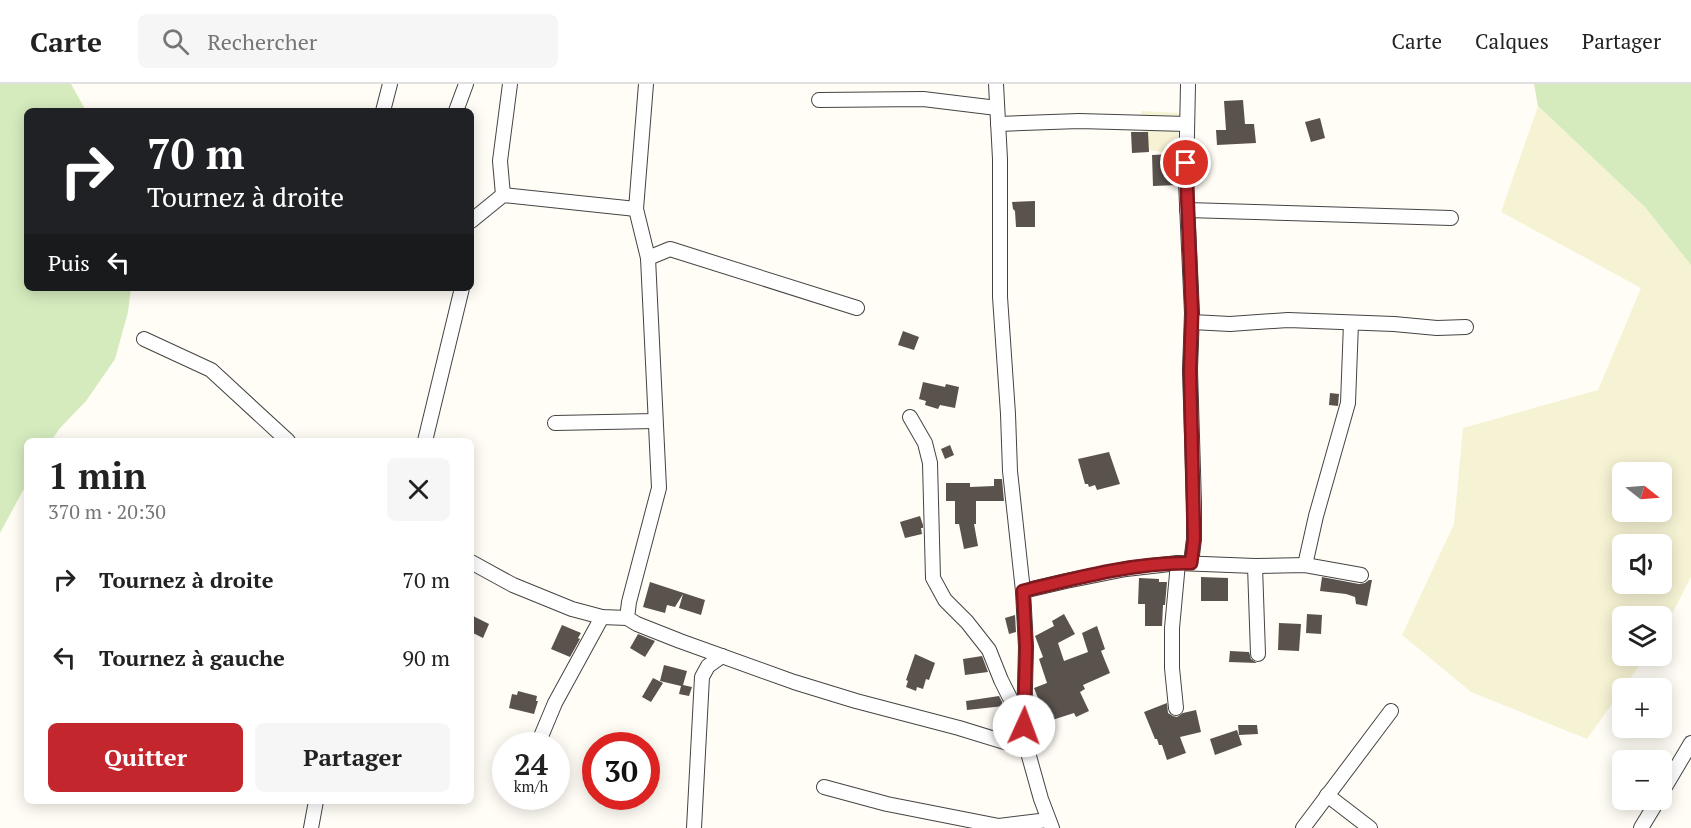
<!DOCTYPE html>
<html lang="fr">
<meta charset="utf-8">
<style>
:root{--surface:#fff;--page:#f6f6f6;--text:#222;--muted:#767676;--line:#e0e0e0;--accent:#c4262e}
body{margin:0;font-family:"PT Serif",serif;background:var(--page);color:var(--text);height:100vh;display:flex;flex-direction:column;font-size:22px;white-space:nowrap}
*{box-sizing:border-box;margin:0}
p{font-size:20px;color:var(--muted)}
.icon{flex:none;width:33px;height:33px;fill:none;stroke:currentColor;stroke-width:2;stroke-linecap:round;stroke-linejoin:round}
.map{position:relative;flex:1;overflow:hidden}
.details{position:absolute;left:24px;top:354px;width:450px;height:366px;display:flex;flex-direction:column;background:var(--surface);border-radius:9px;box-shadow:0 3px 15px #0003}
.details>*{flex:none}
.guide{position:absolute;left:24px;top:24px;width:450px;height:183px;border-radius:9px;box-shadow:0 3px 15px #0003;background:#202124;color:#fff;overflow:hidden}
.needle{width:39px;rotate:107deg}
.tools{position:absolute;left:1612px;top:378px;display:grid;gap:12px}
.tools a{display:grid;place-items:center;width:60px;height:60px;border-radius:9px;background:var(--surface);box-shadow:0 3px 15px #0003;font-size:30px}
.speed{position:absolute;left:492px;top:648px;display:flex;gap:12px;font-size:30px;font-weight:700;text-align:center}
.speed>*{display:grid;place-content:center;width:78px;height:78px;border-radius:50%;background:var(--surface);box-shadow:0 3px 15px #0003;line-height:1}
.speed small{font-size:15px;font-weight:400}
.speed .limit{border:9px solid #d22;background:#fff;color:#111}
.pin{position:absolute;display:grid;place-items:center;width:51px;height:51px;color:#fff;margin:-26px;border:3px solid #fff;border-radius:50%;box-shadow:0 2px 6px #0007}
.me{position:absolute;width:66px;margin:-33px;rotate:2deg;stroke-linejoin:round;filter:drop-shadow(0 0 4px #0008)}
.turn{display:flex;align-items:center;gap:21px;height:126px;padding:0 24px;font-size:27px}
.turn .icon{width:78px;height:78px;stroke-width:2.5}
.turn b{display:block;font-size:42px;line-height:51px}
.then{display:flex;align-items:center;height:57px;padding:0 24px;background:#0003;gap:12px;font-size:22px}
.round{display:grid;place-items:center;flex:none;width:63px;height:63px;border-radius:9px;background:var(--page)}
.head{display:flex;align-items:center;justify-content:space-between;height:102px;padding:0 24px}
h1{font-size:36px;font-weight:800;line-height:45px}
.primary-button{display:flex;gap:12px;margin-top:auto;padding:12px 24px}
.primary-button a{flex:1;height:69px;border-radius:9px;background:var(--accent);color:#fff;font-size:24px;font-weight:800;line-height:69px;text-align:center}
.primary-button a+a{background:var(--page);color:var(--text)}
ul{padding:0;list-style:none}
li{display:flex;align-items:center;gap:18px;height:78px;padding:0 24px}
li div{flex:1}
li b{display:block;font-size:22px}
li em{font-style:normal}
header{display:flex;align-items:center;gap:36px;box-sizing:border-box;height:84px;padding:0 30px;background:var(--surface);border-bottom:2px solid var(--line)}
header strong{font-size:28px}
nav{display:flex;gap:33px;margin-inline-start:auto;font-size:21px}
.search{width:420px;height:54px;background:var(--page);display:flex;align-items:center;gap:15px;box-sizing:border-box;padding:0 21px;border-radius:9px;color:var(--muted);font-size:22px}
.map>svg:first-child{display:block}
.farmland{fill:#f6f3d4;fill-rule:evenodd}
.green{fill:#d5ebbd}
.building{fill:#5a524d}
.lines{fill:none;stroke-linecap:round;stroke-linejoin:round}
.minor-casing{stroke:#444;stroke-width:16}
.minor{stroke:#fff;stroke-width:14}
.route-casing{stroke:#7f191e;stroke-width:15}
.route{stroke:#c4262e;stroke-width:10}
</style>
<header>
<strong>Carte</strong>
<div class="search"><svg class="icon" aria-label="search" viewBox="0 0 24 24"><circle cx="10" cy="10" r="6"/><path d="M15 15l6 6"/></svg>Rechercher</div>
<nav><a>Carte</a><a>Calques</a><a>Partager</a></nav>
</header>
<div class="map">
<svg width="1691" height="744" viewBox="0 0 1691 744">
<rect width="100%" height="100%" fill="#fffdf5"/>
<!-- farmland -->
<g class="farmland">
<path d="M1538 22 1645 123 1691 181V493L1662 549V532H1623V572H1646L1587 655 1471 608 1402 551 1454 440 1463 344 1598 306 1641 204 1501 128ZM1623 388H1662V428H1623ZM1623 460H1662V500H1623Z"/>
<polygon points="1142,27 1180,29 1177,67 1163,68 1142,65 1143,44 1139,42"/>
</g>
<!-- green -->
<g class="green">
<polygon points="0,0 71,0 86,27 27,27 27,204 131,204 128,228 115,275 86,317 60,344 51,357 27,357 27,399 0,449"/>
<polygon points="1534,0 1691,0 1691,181 1645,123 1538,22"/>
</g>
<!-- building -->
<g class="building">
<polygon points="1243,16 1245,40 1254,40 1256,59 1217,61 1216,46 1226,46 1224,17"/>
<polygon points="1320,34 1325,54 1311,58 1305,38"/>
<polygon points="1131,48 1148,48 1149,68 1132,69"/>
<polygon points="1175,70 1177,101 1153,102 1152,71"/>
<polygon points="1035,117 1035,143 1016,143 1015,127 1013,125 1012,118"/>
<polygon points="903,247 919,253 914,266 898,261"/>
<polygon points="923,298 945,303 946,300 959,303 955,324 940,321 938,325 925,321 926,317 919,315"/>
<polygon points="1330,309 1339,310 1338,322 1329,321"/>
<polygon points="950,361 954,371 945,375 941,365"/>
<polygon points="1109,368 1120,400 1097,406 1095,401 1089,403 1088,400 1085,400 1078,375"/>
<polygon points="994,395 1002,395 1004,417 976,417 976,440 974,440 978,462 964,465 959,440 955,440 955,417 946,417 946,399 970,399 970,403 994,402"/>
<polygon points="920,432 923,441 923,444 921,444 922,450 905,454 900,438"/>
<polygon points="1201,493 1228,494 1228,517 1201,517"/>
<polygon points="1322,493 1359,500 1365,499 1369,496 1372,496 1367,522 1356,520 1355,513 1346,510 1320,507"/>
<polygon points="1139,494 1159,495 1159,498 1167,498 1165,521 1163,521 1162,542 1145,542 1145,520 1138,520"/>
<polygon points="650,498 705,516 701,531 679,524 683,510 675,523 667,521 665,529 643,523"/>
<polygon points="1064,530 1075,550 1058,559 1064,577 1088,568 1082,549 1097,542 1105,565 1101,567 1110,589 1083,601 1085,605 1080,608 1089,627 1076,633 1074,629 1046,638 1039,614 1038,614 1034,604 1047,599 1039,575 1043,573 1035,552 1054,542 1052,537"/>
<polygon points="1307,530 1322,531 1321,550 1306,549"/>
<polygon points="471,531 489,540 483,554 471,548"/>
<polygon points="1015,531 1016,548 1009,550 1005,534"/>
<polygon points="1279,539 1301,540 1299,567 1278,566"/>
<polygon points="562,541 581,549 578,554 580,555 570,573 551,565"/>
<polygon points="638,550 655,557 645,573 630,564"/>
<polygon points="1230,567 1249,568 1251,575 1257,579 1229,578"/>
<polygon points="915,570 935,579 929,596 926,595 923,605 917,603 916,607 906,603 908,597 906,596"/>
<polygon points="982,572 988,588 965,591 963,575"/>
<polygon points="664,581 687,587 683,601 692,603 689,612 679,610 681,602 660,597"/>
<polygon points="653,594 663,599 651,618 642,613"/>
<polygon points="518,607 537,612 536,617 538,617 534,630 509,624 512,610 517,611"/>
<polygon points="999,612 1004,622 967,626 966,617"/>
<polygon points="1167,619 1168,629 1173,632 1177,633 1183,629 1196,626 1201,648 1180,653 1186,669 1167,676 1162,661 1159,661 1157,655 1155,655 1144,628"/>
<polygon points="1238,641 1257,641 1258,650 1239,651"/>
<polygon points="1237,646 1242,661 1215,671 1210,655"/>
</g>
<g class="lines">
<!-- minor casing -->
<g class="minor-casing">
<g id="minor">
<polyline points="996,0 1000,75 1000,213 1008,330 1010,387 1023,507 1026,563 1024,642 1027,665 1041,715 1052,744"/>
<polyline points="1188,0 1186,99 1192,229 1190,286 1194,420 1194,455 1191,479"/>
<polyline points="819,16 923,15 997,24"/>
<polyline points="383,27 390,0"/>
<polyline points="456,27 466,0"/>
<polyline points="998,40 1079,37 1187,40"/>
<polyline points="503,111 500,77 510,0"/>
<polyline points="1187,126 1451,134"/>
<polyline points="471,137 503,111 636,125"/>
<polyline points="648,174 670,165 857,224"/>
<polyline points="1192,238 1230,240 1288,236 1394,240 1437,244 1466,243"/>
<polyline points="144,255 211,286 288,357"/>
<polyline points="910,333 925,359 930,379 933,494 945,516 967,538 989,566 1001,596 1023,640"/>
<polyline points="555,339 655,337"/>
<polyline points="425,357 462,204"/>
<polyline points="471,478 513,501 572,525 602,533 627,534 637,540 680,557 794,598 856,617 959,644 1027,665"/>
<polyline points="1305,481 1316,432 1348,319 1351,239"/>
<polyline points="1255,482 1258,570"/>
<polyline points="1023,507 1066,497 1126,485 1178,479 1255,482 1305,481 1361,491"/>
<polyline points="627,534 629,518 659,404 648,174 636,125 646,0"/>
<polyline points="1176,624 1172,584 1172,544 1178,479"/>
<polyline points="537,662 555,619 602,533"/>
<polyline points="824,703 887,720 999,742 1048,736"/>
<polyline points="1662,708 1691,659"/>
<polyline points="1327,711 1370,744"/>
<polyline points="311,744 316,717"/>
<polyline points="694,744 702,593 708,582 722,572"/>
<polyline points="1303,744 1391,627"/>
<polyline points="1641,744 1658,716"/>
</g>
</g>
<!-- minor -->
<use href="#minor" class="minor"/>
</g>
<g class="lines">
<!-- route casing -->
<g class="route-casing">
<path id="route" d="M1024 642 1026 563 1023 507C1076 494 1136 478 1191 479L1194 455 1190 286 1192 229 1186 79"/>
</g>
<!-- route -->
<use href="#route" class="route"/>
</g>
</svg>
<div class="tools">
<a><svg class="needle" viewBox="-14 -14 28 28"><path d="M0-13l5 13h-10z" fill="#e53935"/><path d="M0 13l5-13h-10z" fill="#767676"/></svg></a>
<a><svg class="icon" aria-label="sound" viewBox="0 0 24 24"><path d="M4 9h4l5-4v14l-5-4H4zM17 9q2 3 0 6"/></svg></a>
<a><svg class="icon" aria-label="layers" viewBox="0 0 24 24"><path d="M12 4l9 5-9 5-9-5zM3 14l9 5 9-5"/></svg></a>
<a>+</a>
<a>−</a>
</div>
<div class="speed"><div>24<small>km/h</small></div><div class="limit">30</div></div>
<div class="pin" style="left:1186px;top:79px;background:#d93025"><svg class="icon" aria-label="arrive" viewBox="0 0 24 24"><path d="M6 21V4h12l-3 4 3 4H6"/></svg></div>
<svg class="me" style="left:1024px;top:642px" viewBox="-20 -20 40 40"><circle r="19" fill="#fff"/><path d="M0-13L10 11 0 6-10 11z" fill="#c4262e"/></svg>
<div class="guide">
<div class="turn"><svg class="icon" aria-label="right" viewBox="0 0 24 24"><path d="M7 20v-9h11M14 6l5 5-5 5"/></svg><div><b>70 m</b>Tournez à droite</div></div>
<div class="then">Puis<svg class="icon" aria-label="left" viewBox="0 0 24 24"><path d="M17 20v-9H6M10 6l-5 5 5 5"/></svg></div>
</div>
<section class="details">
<div class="head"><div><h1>1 min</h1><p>370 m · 20:30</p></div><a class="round"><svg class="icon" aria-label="close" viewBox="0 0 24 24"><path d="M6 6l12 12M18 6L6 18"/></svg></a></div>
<ul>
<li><svg class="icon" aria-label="right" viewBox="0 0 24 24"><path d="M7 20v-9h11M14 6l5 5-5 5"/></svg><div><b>Tournez à droite</b></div><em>70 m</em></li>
<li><svg class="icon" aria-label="left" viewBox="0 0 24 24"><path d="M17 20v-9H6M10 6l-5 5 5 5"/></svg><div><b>Tournez à gauche</b></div><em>90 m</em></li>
</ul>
<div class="primary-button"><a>Quitter</a><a>Partager</a></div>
</section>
</div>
